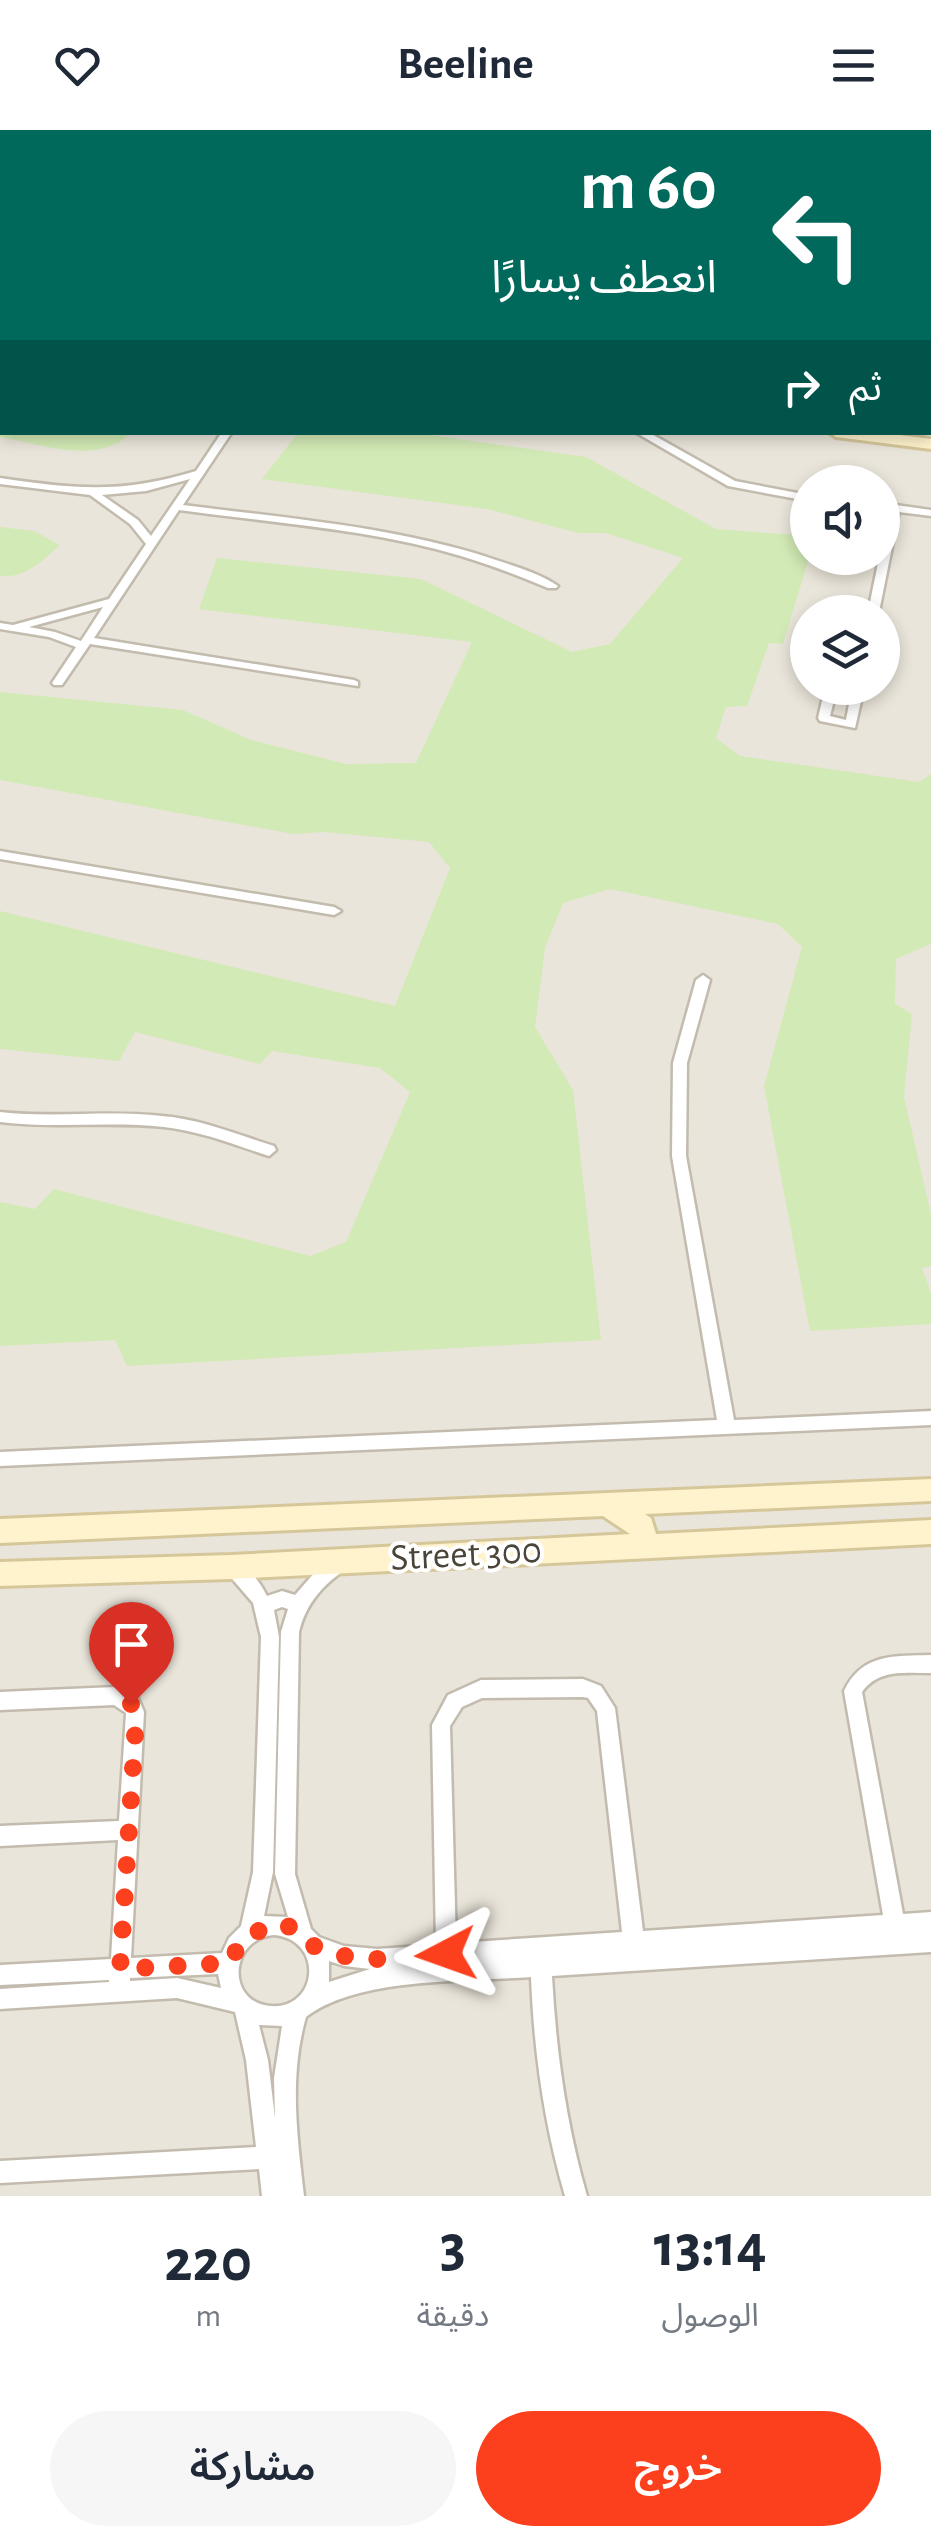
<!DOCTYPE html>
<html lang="ar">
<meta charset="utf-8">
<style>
:root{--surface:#fff;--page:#f6f6f7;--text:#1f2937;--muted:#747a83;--accent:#fc3f1d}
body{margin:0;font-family:"Alegreya Sans","Noto Sans Arabic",sans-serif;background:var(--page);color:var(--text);direction:rtl;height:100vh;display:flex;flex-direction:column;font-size:38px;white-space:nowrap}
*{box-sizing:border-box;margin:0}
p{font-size:32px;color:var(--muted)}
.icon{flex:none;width:55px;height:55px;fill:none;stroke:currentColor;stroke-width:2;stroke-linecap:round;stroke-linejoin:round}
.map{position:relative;height:2066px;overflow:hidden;direction:ltr}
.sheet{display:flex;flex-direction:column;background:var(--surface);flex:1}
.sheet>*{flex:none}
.guide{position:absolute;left:0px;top:0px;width:932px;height:305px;box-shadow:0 5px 15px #0003;direction:rtl;background:#00695c;color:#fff;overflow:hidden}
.buttons{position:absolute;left:790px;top:335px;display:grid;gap:20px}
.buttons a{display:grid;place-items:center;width:110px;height:110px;border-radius:50%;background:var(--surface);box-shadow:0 5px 15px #0003;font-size:50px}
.pin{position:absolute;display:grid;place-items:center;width:85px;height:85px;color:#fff;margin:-102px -42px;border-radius:50% 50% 50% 0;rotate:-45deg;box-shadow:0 0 10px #0007}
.pin .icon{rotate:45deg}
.me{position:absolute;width:110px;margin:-55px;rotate:266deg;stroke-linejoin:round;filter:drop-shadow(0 0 8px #0008)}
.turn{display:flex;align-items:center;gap:35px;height:210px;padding:0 50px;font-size:45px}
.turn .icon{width:130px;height:130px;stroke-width:2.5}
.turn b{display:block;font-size:70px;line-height:85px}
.then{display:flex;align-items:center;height:95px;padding:0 50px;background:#0003;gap:20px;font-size:38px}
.eta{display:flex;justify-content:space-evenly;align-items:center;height:170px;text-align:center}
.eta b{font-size:60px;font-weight:600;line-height:70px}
.button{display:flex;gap:20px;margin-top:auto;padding:20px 50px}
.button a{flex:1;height:115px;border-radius:60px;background:var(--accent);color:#fff;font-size:40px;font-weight:600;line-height:115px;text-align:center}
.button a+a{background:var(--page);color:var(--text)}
header{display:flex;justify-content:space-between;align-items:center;height:130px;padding:0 50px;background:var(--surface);font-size:45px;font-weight:600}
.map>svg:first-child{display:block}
.residential{fill:#eae5da;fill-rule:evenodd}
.green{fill:#d2eab5}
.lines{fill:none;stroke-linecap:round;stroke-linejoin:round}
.street-casing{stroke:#c2bbae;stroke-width:5}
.secondary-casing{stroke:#d6c79b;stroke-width:6}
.street{fill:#fff;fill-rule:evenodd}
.secondary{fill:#fff3cd;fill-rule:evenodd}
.route{stroke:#fc3f1d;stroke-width:18;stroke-dasharray:0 32.4}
.labels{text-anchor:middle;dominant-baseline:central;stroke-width:8;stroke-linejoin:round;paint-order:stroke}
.street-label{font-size:38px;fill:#4b4439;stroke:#fff}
</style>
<header><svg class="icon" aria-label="menu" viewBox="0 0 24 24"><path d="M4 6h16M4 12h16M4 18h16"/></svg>Beeline<svg class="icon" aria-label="heart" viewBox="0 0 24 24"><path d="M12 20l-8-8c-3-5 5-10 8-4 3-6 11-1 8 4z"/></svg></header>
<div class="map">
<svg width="931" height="2066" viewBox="0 0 931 2066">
<rect width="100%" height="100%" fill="#f6f3ec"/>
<!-- residential -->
<path class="residential" d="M0 192 2 302H886L931 308V2066H0ZM808 352H882V428H808ZM808 482H882V558H808Z"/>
<!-- green -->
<g class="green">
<path d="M0 256 2 302 131 303C97 336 42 314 0 307Z"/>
<polygon points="298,303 415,303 586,327 716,399 807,406 809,428 783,514 769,513 747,576 726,577 716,608 740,626 919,652 931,644 931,814 896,829 895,874 912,884 904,967 931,1084 931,1136 922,1138 931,1163 931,1194 810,1201 764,956 802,817 778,794 610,759 563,773 545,818 535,897 573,960 601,1210 127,1236 115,1210 0,1216 0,1072 35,1079 54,1059 310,1126 346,1112 410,962 380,938 272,921 260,934 135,902 119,931 0,919 0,781 395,876 450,738 429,712 324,702 293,704 0,650 0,562 183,580 251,610 346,634 416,633 472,512 199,479 217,428 421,449 572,522 610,514 683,428 606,403 578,403 487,379 262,349"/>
<path d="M0 397 34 401 60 415C43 430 25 449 0 446Z"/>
</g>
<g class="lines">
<!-- street casing -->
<g class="street-casing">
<g id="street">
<rect x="133" y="0" width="8" height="2"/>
<rect x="421" y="0" width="8" height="2"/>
<polygon points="699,0 707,0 708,2 700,2"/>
<rect x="930" y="177" width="1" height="6"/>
<rect x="0" y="217" width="2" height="6"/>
<path d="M222 302H232L183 375C285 388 389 396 487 427 510 435 538 442 558 456L556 458H548C519 446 491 435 461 426 370 399 273 393 179 380L94 508 354 550 358 552V556L90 514 62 555H54L52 553 76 517 49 507 0 499V493L13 495 109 469 146 414 130 394 90 365 0 354V348C75 359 122 364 196 341ZM190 349 151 406 138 390 102 365 146 361ZM103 477 81 511 55 502 29 497Z"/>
<polygon points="635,302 648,302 735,351 808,365 808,371 728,356"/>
<polygon points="882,373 931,380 931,386 899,382 879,482 868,482 879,428 882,428 882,408 888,380 882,379"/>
<polygon points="825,558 837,558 830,586 846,590 852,558 864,558 855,598 820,591 818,588"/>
<polygon points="0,721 334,777 341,781 334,785 0,729"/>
<polygon points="703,845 710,850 687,933 686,1026 734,1290 931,1281 931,1295 0,1336 0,1322 717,1290 672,1026 673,933 696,850"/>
<path d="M0 982C54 988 108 980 162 986 201 989 238 1005 274 1016L276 1020 269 1026C235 1015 200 1001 164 997 109 991 55 999 0 992Z"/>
<path d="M340 1425 346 1427 349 1433 346 1439C323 1455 306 1473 299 1502L295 1744 311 1799 319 1807 344 1816 377 1819 436 1815 432 1595 448 1565 481 1550 583 1549 601 1556 615 1578 643 1801 883 1785 844 1561C862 1523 894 1526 931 1525V1543C905 1543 878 1539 862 1562L903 1784 931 1782V1822L552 1846C556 1921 566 1994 587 2066H565C544 1994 534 1922 531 1847 466 1852 358 1847 306 1887 289 1946 297 2006 304 2066H262L259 2039 0 2053V2031L256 2017 246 1930 235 1882 177 1868 0 1879V1859L109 1852V1850L0 1855V1835L111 1829 118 1710 0 1716V1696L119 1691 126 1583 114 1575 0 1580V1562L115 1557 138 1568 144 1582 131 1828 222 1823 229 1808 241 1796 253 1742 261 1507 253 1473 222 1437 225 1431 231 1429C248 1436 259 1450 267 1466L282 1461 295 1465 316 1441ZM282 1477 288 1479 281 1502 275 1744 288 1787 264 1786 273 1742 279 1507 274 1480ZM583 1567 588 1568 597 1581 622 1802 456 1813 450 1596 462 1577 482 1568ZM274 1805C325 1810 318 1880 270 1876 226 1872 229 1809 274 1805ZM329 1831 344 1836 370 1839 329 1852ZM218 1844 221 1858 177 1848 130 1851V1848ZM259 1895 282 1896 274 1948 275 1988 268 1930Z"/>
</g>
</g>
<!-- secondary casing -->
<g class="secondary-casing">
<g id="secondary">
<rect x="0" y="184" width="2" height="8"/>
<rect x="930" y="294" width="1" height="8"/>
<polygon points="829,302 876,302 931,309 931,319 836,307"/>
<polygon points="931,1349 931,1371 645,1384 651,1388 656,1404 931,1390 931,1414 231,1449 0,1456 0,1432 231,1425 630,1404 603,1386 0,1413 0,1389"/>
</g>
</g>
<!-- street -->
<use href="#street" class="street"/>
<!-- secondary -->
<use href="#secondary" class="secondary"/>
</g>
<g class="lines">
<!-- route -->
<polyline class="route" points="131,1574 136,1590 120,1839 230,1833 241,1811 271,1794 292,1797 314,1816 344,1826 377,1829 446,1824"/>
</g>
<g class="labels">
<!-- street labels -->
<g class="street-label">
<text transform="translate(466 1425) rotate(-3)">Street 300</text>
</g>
</g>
</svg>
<div class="buttons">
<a><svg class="icon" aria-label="sound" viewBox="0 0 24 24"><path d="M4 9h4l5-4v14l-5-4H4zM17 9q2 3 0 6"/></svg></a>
<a><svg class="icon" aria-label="layers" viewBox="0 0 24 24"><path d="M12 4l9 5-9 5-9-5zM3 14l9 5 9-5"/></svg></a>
</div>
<div class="pin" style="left:131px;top:1574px;background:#d93025"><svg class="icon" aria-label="arrive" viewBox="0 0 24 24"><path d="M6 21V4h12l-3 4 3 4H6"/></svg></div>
<svg class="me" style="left:446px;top:1824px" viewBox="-20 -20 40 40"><path d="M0-17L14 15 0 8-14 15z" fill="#fc3f1d" stroke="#fff" stroke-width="4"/></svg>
<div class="guide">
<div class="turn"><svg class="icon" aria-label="left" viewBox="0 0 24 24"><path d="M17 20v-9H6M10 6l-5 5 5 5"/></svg><div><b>60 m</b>انعطف يسارًا</div></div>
<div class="then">ثم<svg class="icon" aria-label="right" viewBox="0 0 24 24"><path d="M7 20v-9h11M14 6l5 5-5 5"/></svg></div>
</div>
</div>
<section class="sheet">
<div class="eta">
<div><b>13:14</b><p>الوصول</p></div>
<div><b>3</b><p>دقيقة</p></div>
<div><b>220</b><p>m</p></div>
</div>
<div class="button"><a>خروج</a><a>مشاركة</a></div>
</section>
